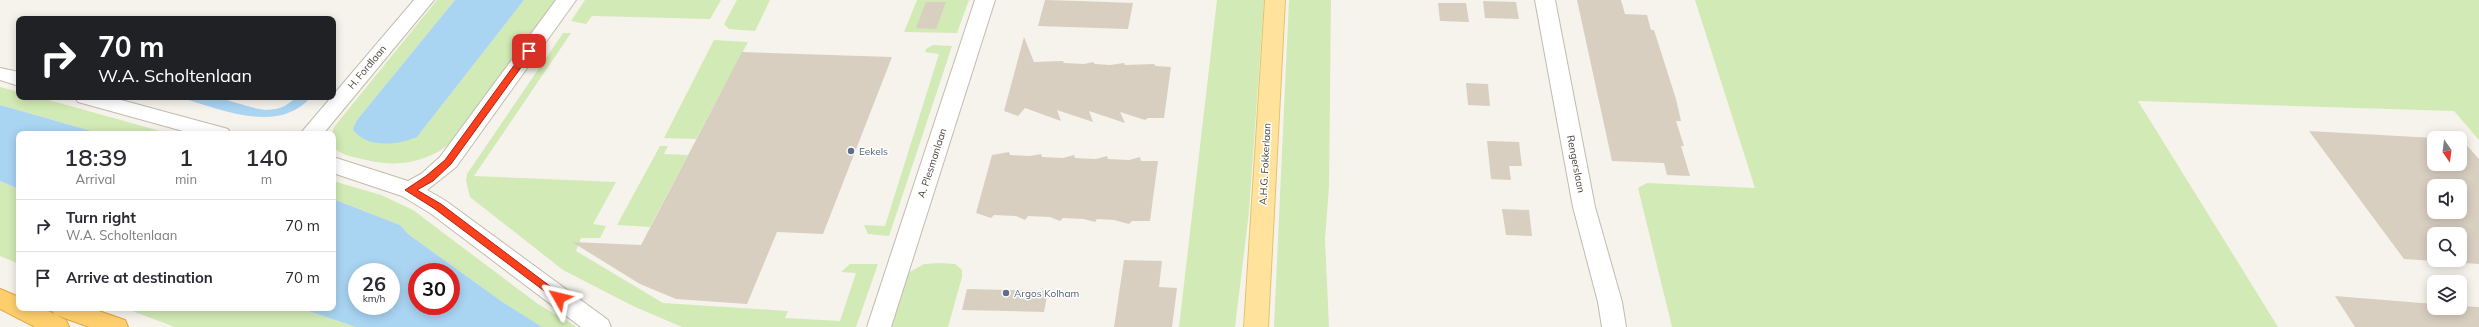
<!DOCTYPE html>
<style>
:root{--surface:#fff;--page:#f2f2f3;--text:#2b2b33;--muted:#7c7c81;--line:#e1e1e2}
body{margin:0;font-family:Mulish,sans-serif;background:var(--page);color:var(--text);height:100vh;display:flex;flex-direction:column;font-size:15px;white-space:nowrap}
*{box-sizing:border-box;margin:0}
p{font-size:13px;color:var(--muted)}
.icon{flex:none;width:22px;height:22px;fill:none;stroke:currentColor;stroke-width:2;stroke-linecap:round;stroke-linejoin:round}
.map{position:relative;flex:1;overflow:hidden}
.details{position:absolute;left:16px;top:131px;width:320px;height:180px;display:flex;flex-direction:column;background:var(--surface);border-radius:8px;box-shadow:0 2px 10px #0003}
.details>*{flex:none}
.top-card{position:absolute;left:16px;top:16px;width:320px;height:84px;border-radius:8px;box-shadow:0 2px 10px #0003;background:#202124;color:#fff;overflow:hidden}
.needle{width:26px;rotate:166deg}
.tools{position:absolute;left:2427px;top:131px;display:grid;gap:8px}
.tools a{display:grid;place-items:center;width:40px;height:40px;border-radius:8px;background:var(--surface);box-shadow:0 2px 10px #0003;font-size:20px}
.speed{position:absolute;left:348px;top:263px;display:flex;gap:8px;font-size:20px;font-weight:700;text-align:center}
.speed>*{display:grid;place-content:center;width:52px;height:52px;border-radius:50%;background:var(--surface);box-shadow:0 2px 10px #0003;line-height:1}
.speed small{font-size:10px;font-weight:400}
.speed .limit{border:6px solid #d22;background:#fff;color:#111}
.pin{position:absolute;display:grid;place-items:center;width:34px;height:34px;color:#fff;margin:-17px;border-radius:8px;box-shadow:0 2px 6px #0006}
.me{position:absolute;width:44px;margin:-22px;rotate:307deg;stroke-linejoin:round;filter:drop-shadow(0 0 3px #0008)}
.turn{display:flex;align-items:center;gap:14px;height:84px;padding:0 16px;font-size:18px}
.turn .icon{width:52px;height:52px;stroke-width:2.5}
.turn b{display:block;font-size:28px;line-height:34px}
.eta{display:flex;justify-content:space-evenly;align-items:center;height:68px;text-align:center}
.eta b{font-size:24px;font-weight:600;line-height:28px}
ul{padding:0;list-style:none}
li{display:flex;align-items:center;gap:12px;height:52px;padding:0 16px;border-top:1px solid var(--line)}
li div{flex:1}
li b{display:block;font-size:15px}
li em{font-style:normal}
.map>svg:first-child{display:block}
.green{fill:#d2eab5}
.water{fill:#a9d4f2;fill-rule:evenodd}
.building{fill:#d8cfc1;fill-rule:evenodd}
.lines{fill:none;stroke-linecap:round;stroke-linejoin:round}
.minor-casing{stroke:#c2bbae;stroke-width:2}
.major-casing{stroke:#e6c16a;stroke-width:2}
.highway-casing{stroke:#e0a43c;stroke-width:2}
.minor{fill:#fff;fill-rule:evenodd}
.major{fill:#ffe39c;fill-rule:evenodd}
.highway{fill:#ffcf6e;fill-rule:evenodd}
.route{fill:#fc3f1d;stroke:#a42913}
.service-dot{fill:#5c6f8a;stroke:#fff;stroke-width:1.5}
.labels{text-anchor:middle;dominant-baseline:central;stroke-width:3;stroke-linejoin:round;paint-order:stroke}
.street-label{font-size:10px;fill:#4b4439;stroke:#fff}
.service-label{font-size:10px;fill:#4e5e75;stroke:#fff;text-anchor:start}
</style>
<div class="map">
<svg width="2479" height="327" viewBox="0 0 2479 327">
<rect width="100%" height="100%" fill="#f6f3ec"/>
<!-- green -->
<g class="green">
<path d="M437 0H455L357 120 417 137 524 0H555L452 142C424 165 392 168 358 158 348 156 341 154 333 147L332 134 334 127Z"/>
<polygon points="585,0 721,0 710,19 592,16 586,24 571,21"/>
<polygon points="737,0 770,0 755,31 729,29 724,24"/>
<polygon points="917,0 969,0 957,33 904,32"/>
<polygon points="1217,0 1264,0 1249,212 1235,327 1179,327"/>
<polygon points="1289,0 1331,0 1329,187 1325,239 1329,327 1274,327"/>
<polygon points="1695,0 2479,0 2479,140 2454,111 2138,101 2278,327 1672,327 1638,188 1647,183 1755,188"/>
<polygon points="563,33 571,33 474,176 616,182 593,224 606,226 600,238 581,238 576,251 663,303 788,311 785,318 840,321 856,273 841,272 850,264 878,264 856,327 682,327 633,306 563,270 470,197 466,181 467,174"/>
<polygon points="714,40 748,42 696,139 664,138"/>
<polygon points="933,45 952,46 889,236 868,234 864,225 885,226 939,54 925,52 926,49"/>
<polygon points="0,87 19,92 19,97 38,97 171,134 102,134 0,105"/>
<polygon points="660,146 668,146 664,154 688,155 650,227 617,225"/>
<polygon points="0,181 19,189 19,264 0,256"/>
<polygon points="333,181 381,195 413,210 538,304 577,327 541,327 501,301 408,234 400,225 333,199"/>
<polygon points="939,263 955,264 962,270 962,277 948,327 890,327 908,273 924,264"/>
<polygon points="124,308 299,308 356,327 175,327"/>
</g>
<!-- water -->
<g class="water">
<path d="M455 0H524L417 137C398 145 365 149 353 129L357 120Z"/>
<path d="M178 97C189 97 201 96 212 97 241 100 271 124 296 97H311C277 136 219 108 178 97Z"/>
<polygon points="0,105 102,134 19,134 19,189 0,181"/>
<path d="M333 199 400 225 408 234 501 301 542 327H356L299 308H333ZM357 272H391V306H357ZM417 272H451V306H417Z"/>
</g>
<!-- building -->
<g class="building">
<polygon points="1045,0 1079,1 1133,3 1128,29 1038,26"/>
<polygon points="1577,0 1621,0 1625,14 1647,15 1651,30 1654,30 1676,99 1681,121 1676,121 1684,146 1681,146 1690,176 1667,175 1664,163 1612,161"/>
<polygon points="1483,1 1516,2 1519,19 1485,18"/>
<polygon points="926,2 946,2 936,29 916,28"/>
<polygon points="1438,3 1466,3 1469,22 1440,21"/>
<polygon points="1024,37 1034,62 1063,61 1064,63 1084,64 1093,62 1095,64 1110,65 1124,63 1125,65 1154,64 1156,66 1171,67 1164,118 1148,118 1145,120 1120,112 1125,123 1089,111 1093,122 1057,110 1061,121 1025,108 1018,116 1004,111"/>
<polygon points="742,52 892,57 823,234 777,232 747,304 676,299 640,284 572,242 641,245"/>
<polygon points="1466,83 1488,84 1490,106 1468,105"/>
<path d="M2309 131 2434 138V164H2460V140H2462L2479 159V264L2404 259ZM2434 186H2460V212H2434ZM2434 234H2460V260H2434Z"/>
<polygon points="1487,141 1519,142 1522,166 1509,166 1511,180 1491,179"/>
<polygon points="1009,152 1010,155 1030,156 1041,154 1042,157 1063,158 1074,155 1075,158 1096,159 1107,156 1108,159 1129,160 1140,157 1141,161 1158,161 1150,221 1132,221 1129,224 1114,220 1097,219 1095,222 1084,219 1063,218 1060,221 1050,217 1028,216 1025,220 1016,216 994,215 991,218 976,213 992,155"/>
<polygon points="1502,209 1529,210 1532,236 1506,235"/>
<polygon points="1124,260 1162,261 1159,287 1177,288 1172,327 1114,327"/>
<polygon points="967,289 1048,291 1044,312 962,310"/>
<polygon points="2335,296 2434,304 2434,308 2460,308 2460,306 2479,307 2479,327 2355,327"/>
</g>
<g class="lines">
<!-- minor casing -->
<g class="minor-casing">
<g id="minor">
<polygon points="414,0 434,0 323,134 300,134"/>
<polygon points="556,0 576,0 456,167 427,190 446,201 608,320 611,327 581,327 430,213 402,196 333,173 333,157 408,181 421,174 440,157"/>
<polygon points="975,0 995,0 891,327 867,327"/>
<polygon points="1535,0 1555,0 1595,207 1622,302 1626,327 1602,327 1598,302 1573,207"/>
<polygon points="0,68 19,72 19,86 0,80"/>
<polygon points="75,97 110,97 228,129 231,134 194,134 78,102"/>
</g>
</g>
<!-- major casing -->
<g class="major-casing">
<polygon id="major" points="1265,0 1285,0 1268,327 1244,327"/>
</g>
<!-- highway casing -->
<g class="highway-casing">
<polygon id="highway" points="0,289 19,297 19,308 42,308 54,314 51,308 90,308 125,320 128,327 89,327 56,315 66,320 69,327 35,327 0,309"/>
</g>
<!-- minor -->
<use href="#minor" class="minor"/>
<!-- major -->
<use href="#major" class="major"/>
<!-- highway -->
<use href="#highway" class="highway"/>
</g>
<!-- route -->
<polygon class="route" points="526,49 533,51 451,164 433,181 417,190 441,204 563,296 563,301 559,302 435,209 405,190 426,176 445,160"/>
<!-- markers -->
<g class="service-dot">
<circle cx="851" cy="151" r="4"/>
<circle cx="1006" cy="293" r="4"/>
</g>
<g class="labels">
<!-- street labels -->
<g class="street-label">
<text transform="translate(367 67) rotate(-50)">H. Fordlaan</text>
<text transform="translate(932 163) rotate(-72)">A. Plesmanlaan</text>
<text transform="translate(1265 164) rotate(-87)">A.H.G. Fokkerlaan</text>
<text transform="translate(1576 164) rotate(79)">Rengerslaan</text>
</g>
<!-- service labels -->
<g class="service-label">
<text x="859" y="151">Eekels</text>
<text x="1014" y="293">Argos Kolham</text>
</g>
</g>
</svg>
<div class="tools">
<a><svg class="needle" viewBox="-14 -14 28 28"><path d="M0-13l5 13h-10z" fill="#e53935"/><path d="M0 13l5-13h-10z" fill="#7c7c81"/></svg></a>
<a><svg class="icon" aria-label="sound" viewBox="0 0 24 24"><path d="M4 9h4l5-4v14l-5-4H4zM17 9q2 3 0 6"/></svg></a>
<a><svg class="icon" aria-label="search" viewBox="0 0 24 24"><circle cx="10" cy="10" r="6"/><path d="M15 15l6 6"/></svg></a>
<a><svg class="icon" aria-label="layers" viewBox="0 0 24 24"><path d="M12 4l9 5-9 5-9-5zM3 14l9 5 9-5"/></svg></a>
</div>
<div class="speed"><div>26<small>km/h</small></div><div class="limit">30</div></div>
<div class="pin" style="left:529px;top:51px;background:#d93025"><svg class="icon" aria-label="arrive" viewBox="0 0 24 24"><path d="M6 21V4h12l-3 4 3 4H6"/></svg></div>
<svg class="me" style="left:559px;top:298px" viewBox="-20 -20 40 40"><path d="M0-17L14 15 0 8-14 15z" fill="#fc3f1d" stroke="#fff" stroke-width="4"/></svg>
<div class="top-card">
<div class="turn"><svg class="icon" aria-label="right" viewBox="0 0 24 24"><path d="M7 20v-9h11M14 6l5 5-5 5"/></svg><div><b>70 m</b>W.A. Scholtenlaan</div></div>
</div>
<section class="details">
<div class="eta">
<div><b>18:39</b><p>Arrival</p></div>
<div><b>1</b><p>min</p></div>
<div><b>140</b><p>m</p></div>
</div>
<ul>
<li><svg class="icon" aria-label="right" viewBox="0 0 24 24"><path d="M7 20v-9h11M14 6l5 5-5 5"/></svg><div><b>Turn right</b><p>W.A. Scholtenlaan</p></div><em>70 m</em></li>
<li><svg class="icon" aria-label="arrive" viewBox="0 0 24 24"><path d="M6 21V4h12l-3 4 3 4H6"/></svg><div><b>Arrive at destination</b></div><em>70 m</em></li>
</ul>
</section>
</div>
